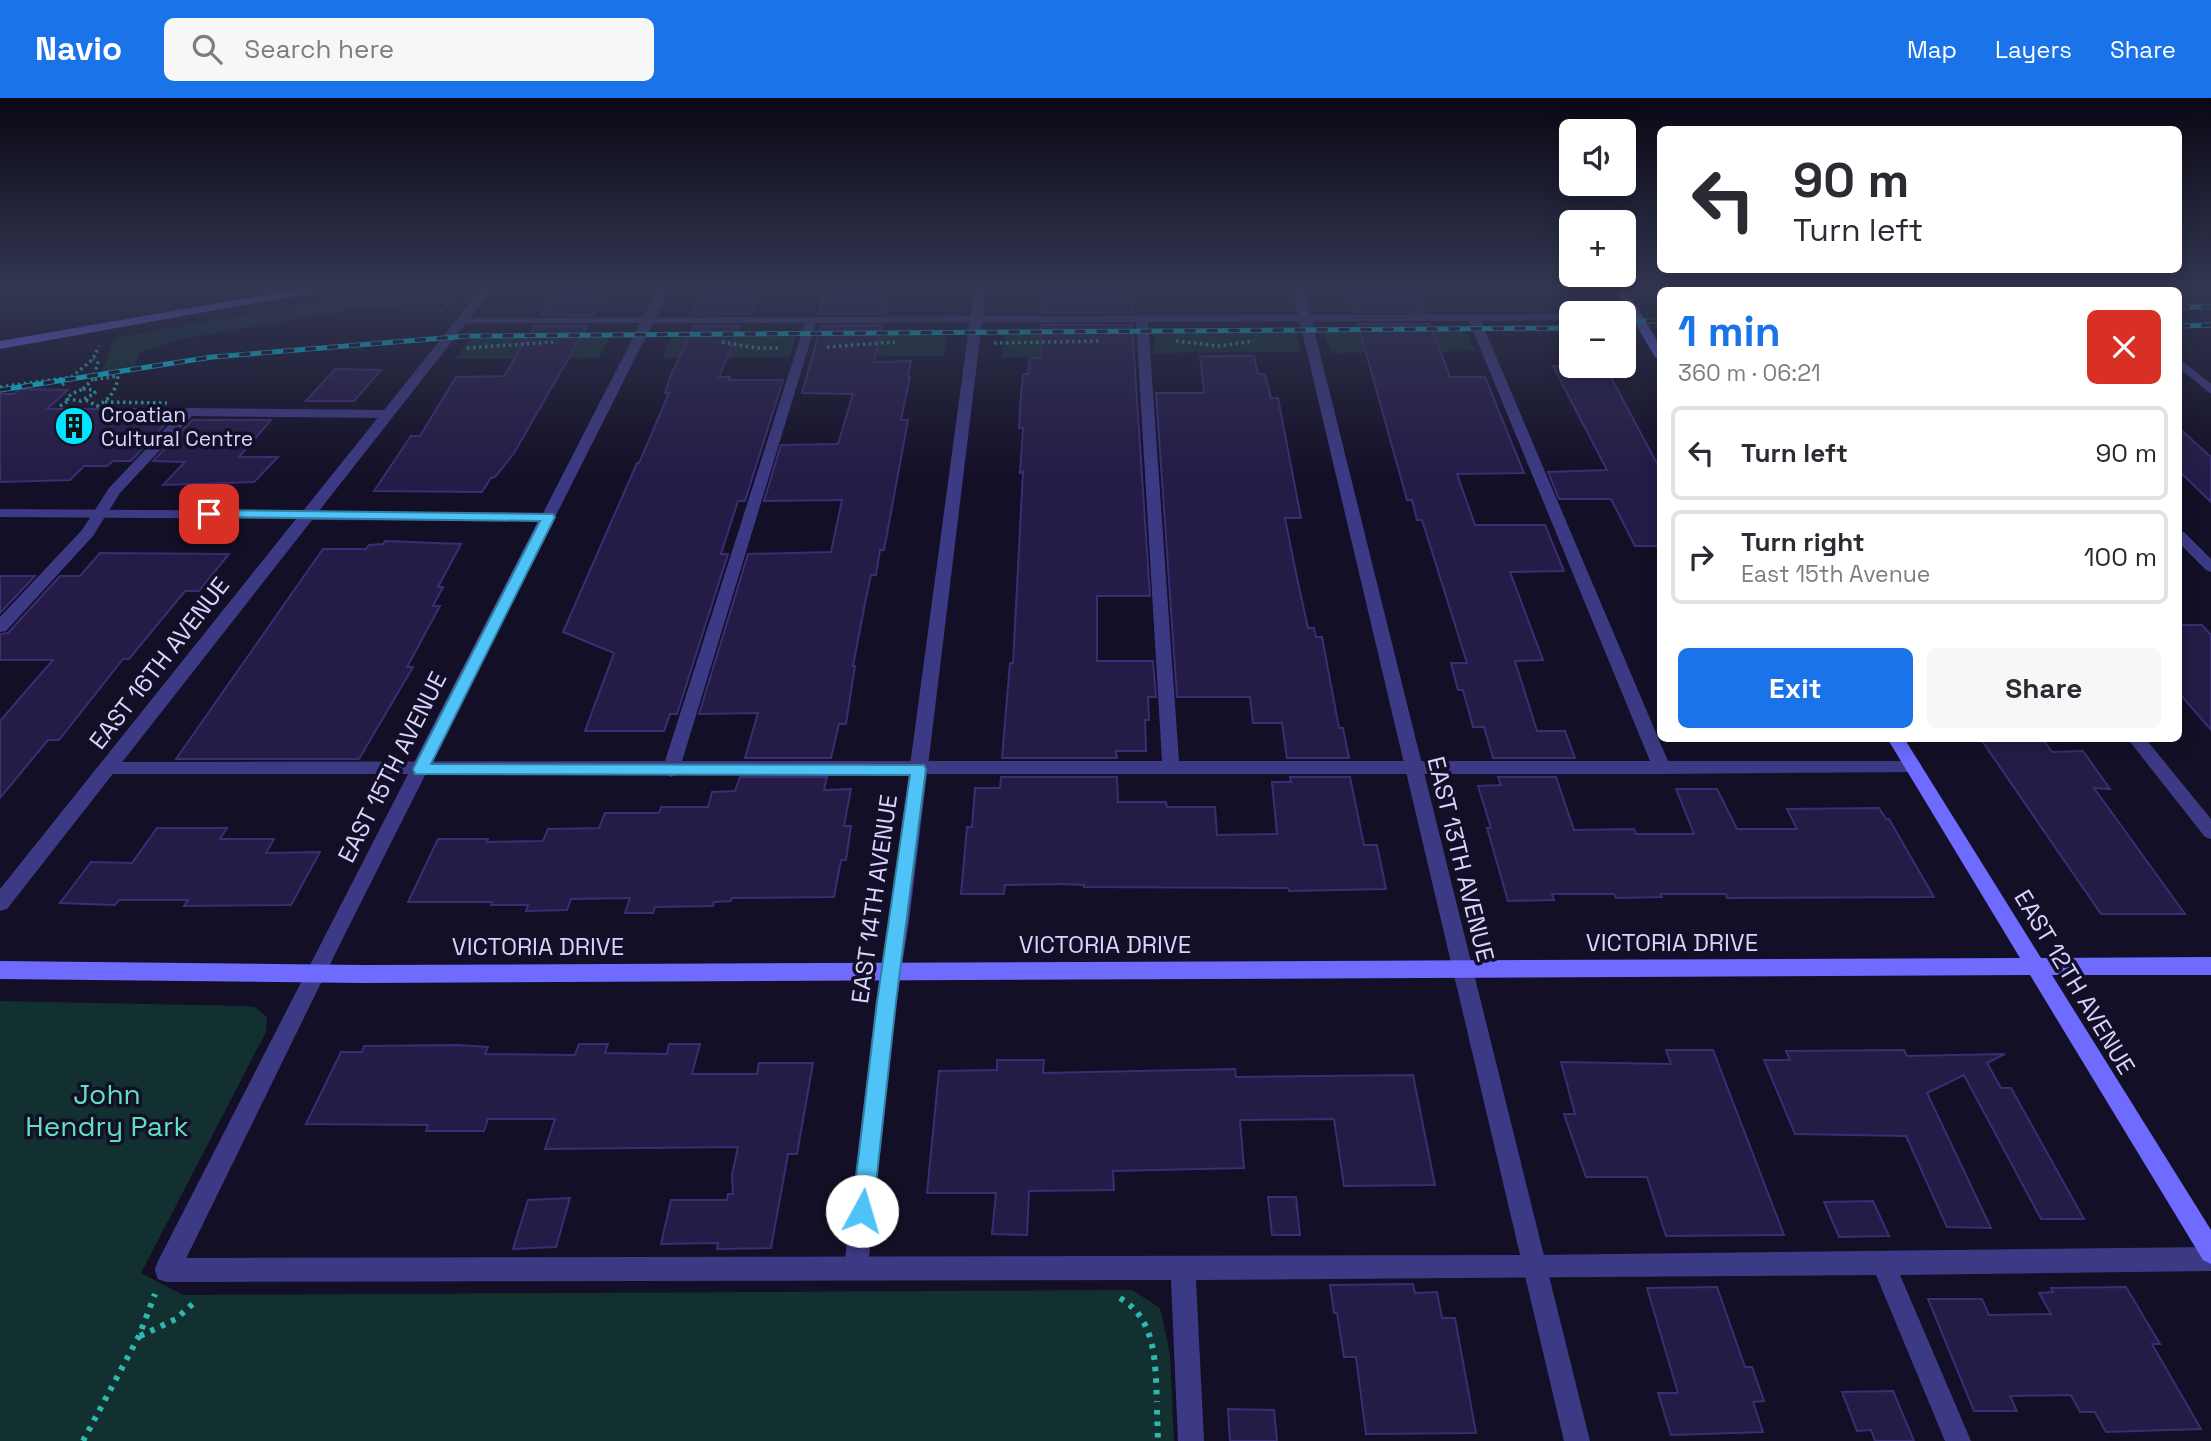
<!DOCTYPE html>
<meta charset="utf-8">
<style>
:root{--surface:#fff;--page:#f7f7f7;--text:#2b2b33;--muted:#7c7c81;--line:#e1e1e2;--accent:#1a73e8}
body{margin:0;font-family:"Space Grotesk",sans-serif;background:var(--page);color:var(--text);height:100vh;display:flex;flex-direction:column;font-size:26px;white-space:nowrap}
*{box-sizing:border-box;margin:0}
p{font-size:23px;color:var(--muted)}
.icon{flex:none;width:38px;height:38px;fill:none;stroke:currentColor;stroke-width:2;stroke-linecap:round;stroke-linejoin:round}
.map{position:relative;flex:1;overflow:hidden}
.drawer{position:absolute;left:1657px;top:189px;width:525px;height:455px;display:flex;flex-direction:column;background:var(--surface);border-radius:10px;box-shadow:0 4px 18px #0003}
.drawer>*{flex:none}
.banner{position:absolute;left:1657px;top:28px;width:525px;height:147px;border-radius:10px;box-shadow:0 4px 18px #0003;background:#fff;color:var(--text);overflow:hidden}
.tools{position:absolute;left:1559px;top:21px;display:grid;gap:14px}
.tools a{display:grid;place-items:center;width:77px;height:77px;border-radius:10px;background:var(--surface);box-shadow:0 4px 18px #0003;font-size:35px}
.pin{position:absolute;display:grid;place-items:center;width:60px;height:60px;color:#fff;margin:-30px;border-radius:14px;box-shadow:0 4px 10px #0006}
.me{position:absolute;width:77px;margin:-38px;rotate:6deg;stroke-linejoin:round;filter:drop-shadow(0 0 5px #0008)}
.turn{display:flex;align-items:center;gap:24px;height:147px;padding:0 21px;font-size:32px}
.turn .icon{width:91px;height:91px;stroke-width:2.5}
.turn b{display:block;font-size:49px;line-height:60px}
.round{display:grid;place-items:center;flex:none;width:74px;height:74px;border-radius:10px;background:var(--page)}
.summary{display:flex;align-items:center;justify-content:space-between;height:119px;padding:0 21px}
h1{font-size:42px;font-weight:600;line-height:52px;color:var(--accent)}
.action{display:flex;gap:14px;margin-top:auto;padding:14px 21px}
.action a{flex:1;height:80px;border-radius:10px;background:var(--accent);color:#fff;font-size:28px;font-weight:600;line-height:80px;text-align:center}
.action a+a{background:var(--page);color:var(--text)}
ul{padding:0;list-style:none}
li{display:flex;align-items:center;gap:21px;height:94px;margin:0 14px 10px;padding:0 7px;border:4px solid var(--line);border-radius:10px}
li div{flex:1}
li b{display:block;font-size:26px}
li em{font-style:normal}
header{display:flex;align-items:center;gap:42px;box-sizing:border-box;height:98px;padding:0 35px;background:var(--accent);color:#fff}
header strong{font-size:33px}
nav{display:flex;gap:38px;margin-inline-start:auto;font-size:24px}
.search{width:490px;height:63px;background:var(--page);display:flex;align-items:center;gap:18px;box-sizing:border-box;padding:0 24px;border-radius:10px;color:var(--muted);font-size:26px}
.map>svg:first-child{display:block}
.green{fill:#12302f}
.building{fill:#241b47;stroke:#3b2d73;stroke-width:2}
.lines{fill:none;stroke-linecap:round;stroke-linejoin:round}
.path-far1{stroke:#2fb8b0;stroke-width:3.5;stroke-dasharray:2.5 3.5;stroke-linecap:butt}
.path{stroke:#2fb8b0;stroke-width:6;stroke-dasharray:4.5 7;stroke-linecap:butt}
.lane{fill:#3d3a85;fill-rule:evenodd}
.street{fill:#3d3a85;fill-rule:evenodd}
.secondary{fill:#6f6bff;fill-rule:evenodd}
.rail-casing{stroke:#00e5ff;stroke-width:5}
.rail{stroke:#130f26;stroke-width:3.5;stroke-dasharray:11;stroke-linecap:butt}
.route{fill:#4fc3f7;stroke:#337fa1;stroke-width:2}
.labels{text-anchor:middle;dominant-baseline:central;stroke-width:7;stroke-linejoin:round;paint-order:stroke}
.far-poi-label{font-size:21px;fill:#d9d4ff;stroke:#130f26;text-anchor:start}
.street-label{font-size:24px;fill:#d9d4ff;stroke:#130f26}
.near-park-label{font-size:28px;fill:#5fe0c0;stroke:#130f26}
</style>
<header>
<strong>Navio</strong>
<div class="search"><svg class="icon" aria-label="search" viewBox="0 0 24 24"><circle cx="10" cy="10" r="6"/><path d="M15 15l6 6"/></svg>Search here</div>
<nav><a>Map</a><a>Layers</a><a>Share</a></nav>
</header>
<div class="map">
<svg width="2211" height="1343" viewBox="0 0 2211 1343">
<rect width="100%" height="100%" fill="#130f26"/>
<!-- green -->
<g class="green">
<polygon points="394,191 463,191 443,214 439,215 444,205 373,208 180,241 140,254 135,268 124,273 100,278 114,240"/>
<polygon points="1465,232 1475,253 1331,255 1324,233"/>
<polygon points="1132,233 1134,258 1002,259 1005,234"/>
<polygon points="1296,233 1301,254 1153,255 1156,234"/>
<polygon points="797,234 790,259 662,260 673,236"/>
<polygon points="947,234 944,258 812,259 818,236"/>
<polygon points="612,237 599,260 455,261 472,239"/>
<polygon points="0,903 245,908 255,909 267,919 266,934 141,1175 183,1197 1132,1192 1160,1210 1170,1256 1174,1343 0,1343"/>
</g>
<!-- building -->
<g class="building">
<polygon points="557,191 607,191 593,217 541,217"/>
<polygon points="704,191 762,191 752,216 690,217"/>
<polygon points="826,191 890,191 885,216 819,216"/>
<polygon points="1043,191 1131,191 1132,215 1042,215"/>
<polygon points="1347,191 1417,191 1425,214 1354,214"/>
<polygon points="1358,226 1430,226 1450,279 1485,279 1524,375 1457,376 1475,427 1545,427 1564,473 1510,474 1543,562 1515,563 1537,633 1565,633 1575,660 1493,660 1484,629 1473,629 1463,592 1458,592 1451,565 1467,565 1422,422 1417,422 1412,402 1407,402"/>
<polygon points="882,227 874,264 911,263 908,279 910,279 901,322 908,322 884,452 880,452 876,477 871,477 865,505 853,568 855,568 846,626 839,626 831,660 745,660 758,615 699,616 748,456 831,454 842,402 764,403 781,347 838,346 853,296 802,295 821,228"/>
<polygon points="1041,227 1132,227 1150,498 1097,498 1097,563 1153,563 1156,599 1148,599 1149,622 1145,622 1146,653 1116,653 1117,660 1002,660 1010,565 1013,565 1023,374 1020,375 1023,330 1019,330 1021,295 1023,276 1028,276 1030,260 1040,260"/>
<polygon points="535,228 587,228 514,355 495,379 491,380 482,394 374,393 411,338 420,338 456,279 504,278"/>
<polygon points="694,228 740,228 719,279 730,279 729,282 783,282 745,403 738,403 721,456 728,456 677,616 670,616 664,633 585,633 614,555 563,534 637,365 639,365 669,295 665,295 670,279"/>
<polygon points="1200,258 1254,258 1258,276 1265,276 1271,300 1278,300 1301,420 1285,420 1296,475 1308,530 1314,530 1316,539 1322,539 1339,630 1343,630 1349,660 1287,660 1282,625 1253,625 1250,599 1177,599 1156,295 1204,295"/>
<polygon points="1553,268 1605,268 1661,373 1661,448 1635,448 1611,401 1559,401 1548,374 1607,372"/>
<polygon points="335,271 381,272 354,303 306,303"/>
<polygon points="20,291 68,292 47,311 164,311 154,321 170,321 131,363 113,363 107,368 84,368 70,382 0,384 0,296 14,296"/>
<polygon points="192,322 271,322 239,359 278,359 254,384 163,387 185,364 153,363"/>
<polygon points="2179,330 2211,359 2211,404 2179,373"/>
<polygon points="385,443 461,446 438,489 443,489 433,508 440,508 407,569 413,569 359,661 176,661 323,451 366,451 369,447 383,446"/>
<polygon points="100,455 229,456 199,493 185,493 129,561 123,561 59,642 48,642 0,700 0,623 53,562 0,562 0,536 8,535 60,478 80,478"/>
<polygon points="0,478 35,478 0,515"/>
<polygon points="2179,527 2202,527 2211,537 2211,632 2179,595"/>
<polygon points="1980,640 2042,640 2052,654 2083,653 2110,691 2094,690 2185,816 2101,816"/>
<polygon points="740,679 827,679 824,692 851,691 844,728 851,728 846,762 841,762 834,799 732,800 731,803 714,804 713,808 655,809 653,815 625,815 630,800 571,801 567,812 526,813 528,807 491,807 492,804 408,804 438,741 488,741 487,744 543,743 548,731 599,730 605,715 659,715 661,709 708,709 712,694 735,693"/>
<polygon points="1001,679 1117,679 1118,704 1166,704 1167,709 1215,709 1217,737 1277,736 1272,684 1291,684 1290,679 1350,679 1364,747 1377,747 1386,791 1289,793 1288,790 1084,789 1084,787 1065,786 1005,787 1004,796 961,796 967,729 972,729 975,690 1000,690"/>
<polygon points="1498,679 1556,679 1574,732 1634,731 1636,736 1694,736 1676,691 1717,691 1737,731 1797,731 1787,711 1879,710 1886,721 1889,721 1934,799 1727,800 1726,796 1660,796 1662,799 1616,800 1614,796 1552,796 1554,802 1508,803 1487,730 1491,730 1478,688 1501,687"/>
<polygon points="157,730 227,730 220,741 274,741 266,755 320,754 291,807 184,808 188,802 119,802 115,807 60,805 91,764 132,765"/>
<polygon points="579,946 608,946 605,955 667,956 669,946 700,946 692,976 757,976 759,965 813,965 797,1056 788,1056 771,1150 717,1151 718,1145 661,1146 671,1102 727,1102 728,1096 733,1096 732,1077 738,1049 545,1051 555,1021 488,1021 484,1033 426,1033 428,1027 306,1026 341,954 362,954 364,948 456,947 488,949 485,956 575,957"/>
<polygon points="1666,952 1713,952 1784,1137 1666,1138 1647,1079 1586,1079 1564,1016 1575,1016 1561,964 1671,966"/>
<polygon points="1904,952 1907,958 2005,956 1987,965 2001,990 2011,990 2084,1121 2041,1121 1964,977 1927,995 1991,1130 1947,1129 1906,1038 1795,1036 1764,962 1790,962 1786,953"/>
<polygon points="997,962 1044,962 1043,975 1235,971 1236,979 1413,977 1435,1087 1344,1088 1334,1021 1240,1022 1244,1070 1113,1073 1114,1092 1029,1093 1027,1137 992,1136 996,1095 927,1095 939,973 997,972"/>
<polygon points="1268,1099 1296,1099 1300,1137 1272,1137"/>
<polygon points="570,1100 556,1149 513,1151 528,1102"/>
<polygon points="1873,1103 1889,1138 1839,1139 1824,1104"/>
<polygon points="1413,1186 1415,1195 1437,1194 1442,1220 1455,1220 1476,1335 1366,1336 1356,1259 1344,1259 1337,1215 1334,1215 1330,1187"/>
<polygon points="1717,1189 1745,1269 1752,1269 1764,1303 1753,1304 1763,1334 1671,1337 1658,1295 1678,1295 1647,1190"/>
<polygon points="2126,1189 2160,1246 2152,1246 2201,1331 2106,1334 2095,1314 2080,1314 2071,1297 2010,1298 2017,1313 1974,1313 1928,1201 1982,1201 1989,1217 2051,1216 2039,1195 2053,1194 2051,1190"/>
<polygon points="1893,1293 1914,1343 1875,1343 1871,1332 1857,1333 1842,1294"/>
<polygon points="1228,1311 1274,1312 1277,1343 1230,1343"/>
</g>
<g class="lines">
<!-- path-far1 -->
<g class="path-far1">
<polyline points="1176,243 1219,248 1254,243"/>
<polyline points="722,244 757,250 780,250"/>
<polyline points="994,245 1101,243"/>
<polyline points="827,249 895,244"/>
<polyline points="467,250 553,244"/>
<polyline points="62,287 93,261 99,248"/>
<polyline points="0,289 72,279"/>
<polygon points="83,291 94,292 95,295 81,303 67,301 71,296"/>
<polyline points="83,291 92,282 98,265 93,261"/>
<path d="M86 302 97 308C110 301 116 293 118 278L92 282"/>
<polyline points="105,304 167,305"/>
<polyline points="60,308 68,303"/>
</g>
<!-- path -->
<g class="path">
<path d="M1120 1200C1157 1222 1155 1265 1157 1304"/>
<polyline points="140,1238 176,1221 197,1202"/>
<polyline points="1157,1312 1158,1343"/>
<polyline points="83,1343 139,1238 155,1196"/>
</g>
<!-- lane -->
<g class="lane">
<polygon points="1768,191 1780,191 1781,192 1769,192"/>
<polygon points="2086,191 2100,191 2101,192 2087,192"/>
<path d="M1572 216V222L1481 223 1668 663H1913L1919 664 1922 669 1919 674 1662 676H677L671 679 665 676H107L101 675 98 670 101 665 107 664 665 663 805 225H463L457 222 459 220ZM1469 223 1650 663H1179L1148 224ZM1136 224 1162 663H682L816 225Z"/>
<polygon points="1624,216 1638,216 1644,219 1638,222 1624,222"/>
<polygon points="2179,260 2211,286 2211,296 2179,270"/>
<polygon points="189,310 388,312 394,316 388,320 192,318 120,395 93,438 6,533 0,534 0,519 82,432 109,390 184,311"/>
<polygon points="2127,640 2145,640 2211,721 2211,741 2205,739"/>
<polygon points="2211,1149 2211,1173 1900,1177 1971,1343 1945,1343 1876,1177 1196,1182 1204,1343 1178,1343 1171,1182 167,1184 158,1181 155,1172 158,1163 167,1160 1535,1157"/>
</g>
<!-- street -->
<g class="street">
<polygon points="481,191 493,191 319,413 543,415 658,191 670,191 342,842 176,1181 167,1184 158,1181 155,1172 158,1163 538,423 312,422 7,811 0,813 0,791 296,421 0,419 0,411 303,413"/>
<polygon points="974,191 986,191 909,824 896,904 868,1169 865,1178 856,1181 847,1178 844,1169 876,904 889,824"/>
<polygon points="1292,191 1304,191 1590,1343 1564,1343"/>
<polygon points="1929,191 1941,191 1942,192 1929,192"/>
<polygon points="2179,433 2184,434 2211,461 2211,474 2206,472 2179,445"/>
</g>
<!-- secondary -->
<g class="secondary">
<polygon points="299,191 322,191 316,194 0,251 0,243"/>
<polygon points="1615,191 1626,191 1661,249 1661,263 1655,259"/>
<polygon points="1887,640 1904,640 2041,860 2211,859 2211,877 2052,877 2211,1132 2211,1166 2203,1162 2030,877 364,885 0,881 0,863 364,867 2020,860"/>
</g>
<!-- rail casing -->
<g class="rail-casing">
<g id="rail">
<polyline points="2179,209 2211,209"/>
<polyline points="1624,223 1661,223"/>
<polyline points="2179,228 2211,227"/>
<polyline points="0,292 212,259 468,238 1572,230"/>
</g>
</g>
<!-- rail -->
<use href="#rail" class="rail"/>
</g>
<!-- sky -->
<linearGradient id="sky" x2="0" y2="1"><stop stop-color="#0a0815"/><stop offset="0.5" stop-color="#333752"/><stop offset="1" stop-color="#333752" stop-opacity="0"/></linearGradient>
<rect width="2211" height="379" fill="url(#sky)"/>
<!-- route -->
<polygon class="route" points="209,412 553,416 555,419 431,666 924,667 926,671 896,904 873,1113 870,1121 862,1124 855,1121 852,1113 877,904 910,677 415,676 413,671 540,423 205,419 205,414"/>
<!-- icons -->
<defs>
<g id="building-disc" transform="scale(2.0125)"><circle r="9.5" fill="#00e5ff" stroke="#130f26"/><path d="M-4-6H4V6H1V3H-1V6H-4ZM-2.5-4.3h1.7v1.8h-1.7ZM.8-4.3h1.7v1.8H.8ZM-2.5-1h1.7V.8h-1.7ZM.8-1h1.7V.8H.8Z" fill="#111"/></g>
</defs>
<g fill-rule="evenodd">
<use href="#building-disc" x="74" y="328"/>
</g>
<g class="labels">
<!-- far-poi labels -->
<g class="far-poi-label">
<text x="101" y="316">Croatian<tspan x="101" dy="24">Cultural Centre</tspan></text>
</g>
<!-- street labels -->
<g class="street-label">
<text transform="translate(159 565) rotate(-52)">EAST 16TH AVENUE</text>
<text transform="translate(392 669) rotate(-63)">EAST 15TH AVENUE</text>
<text transform="translate(1461 761) rotate(76)">EAST 13TH AVENUE</text>
<text transform="translate(874 801) rotate(-82)">EAST 14TH AVENUE</text>
<text x="1672" y="844">VICTORIA DRIVE</text>
<text x="1105" y="846">VICTORIA DRIVE</text>
<text x="538" y="848">VICTORIA DRIVE</text>
<text transform="translate(2075 884) rotate(59)">EAST 12TH AVENUE</text>
</g>
<!-- near-park labels -->
<g class="near-park-label">
<text x="107" y="996">John<tspan x="107" dy="32">Hendry Park</tspan></text>
</g>
</g>
</svg>
<div class="tools">
<a><svg class="icon" aria-label="sound" viewBox="0 0 24 24"><path d="M4 9h4l5-4v14l-5-4H4zM17 9q2 3 0 6"/></svg></a>
<a>+</a>
<a>−</a>
</div>
<div class="pin" style="left:209px;top:416px;background:#d93025"><svg class="icon" aria-label="arrive" viewBox="0 0 24 24"><path d="M6 21V4h12l-3 4 3 4H6"/></svg></div>
<svg class="me" style="left:862px;top:1113px" viewBox="-20 -20 40 40"><circle r="19" fill="#fff"/><path d="M0-13L10 11 0 6-10 11z" fill="#4fc3f7"/></svg>
<div class="banner">
<div class="turn"><svg class="icon" aria-label="left" viewBox="0 0 24 24"><path d="M17 20v-9H6M10 6l-5 5 5 5"/></svg><div><b>90 m</b>Turn left</div></div>
</div>
<section class="drawer">
<div class="summary"><div><h1>1 min</h1><p>360 m · 06:21</p></div><a class="round" style="background:#d93025;color:#fff"><svg class="icon" aria-label="close" viewBox="0 0 24 24"><path d="M6 6l12 12M18 6L6 18"/></svg></a></div>
<ul>
<li><svg class="icon" aria-label="left" viewBox="0 0 24 24"><path d="M17 20v-9H6M10 6l-5 5 5 5"/></svg><div><b>Turn left</b></div><em>90 m</em></li>
<li><svg class="icon" aria-label="right" viewBox="0 0 24 24"><path d="M7 20v-9h11M14 6l5 5-5 5"/></svg><div><b>Turn right</b><p>East 15th Avenue</p></div><em>100 m</em></li>
</ul>
<div class="action"><a>Exit</a><a>Share</a></div>
</section>
</div>
